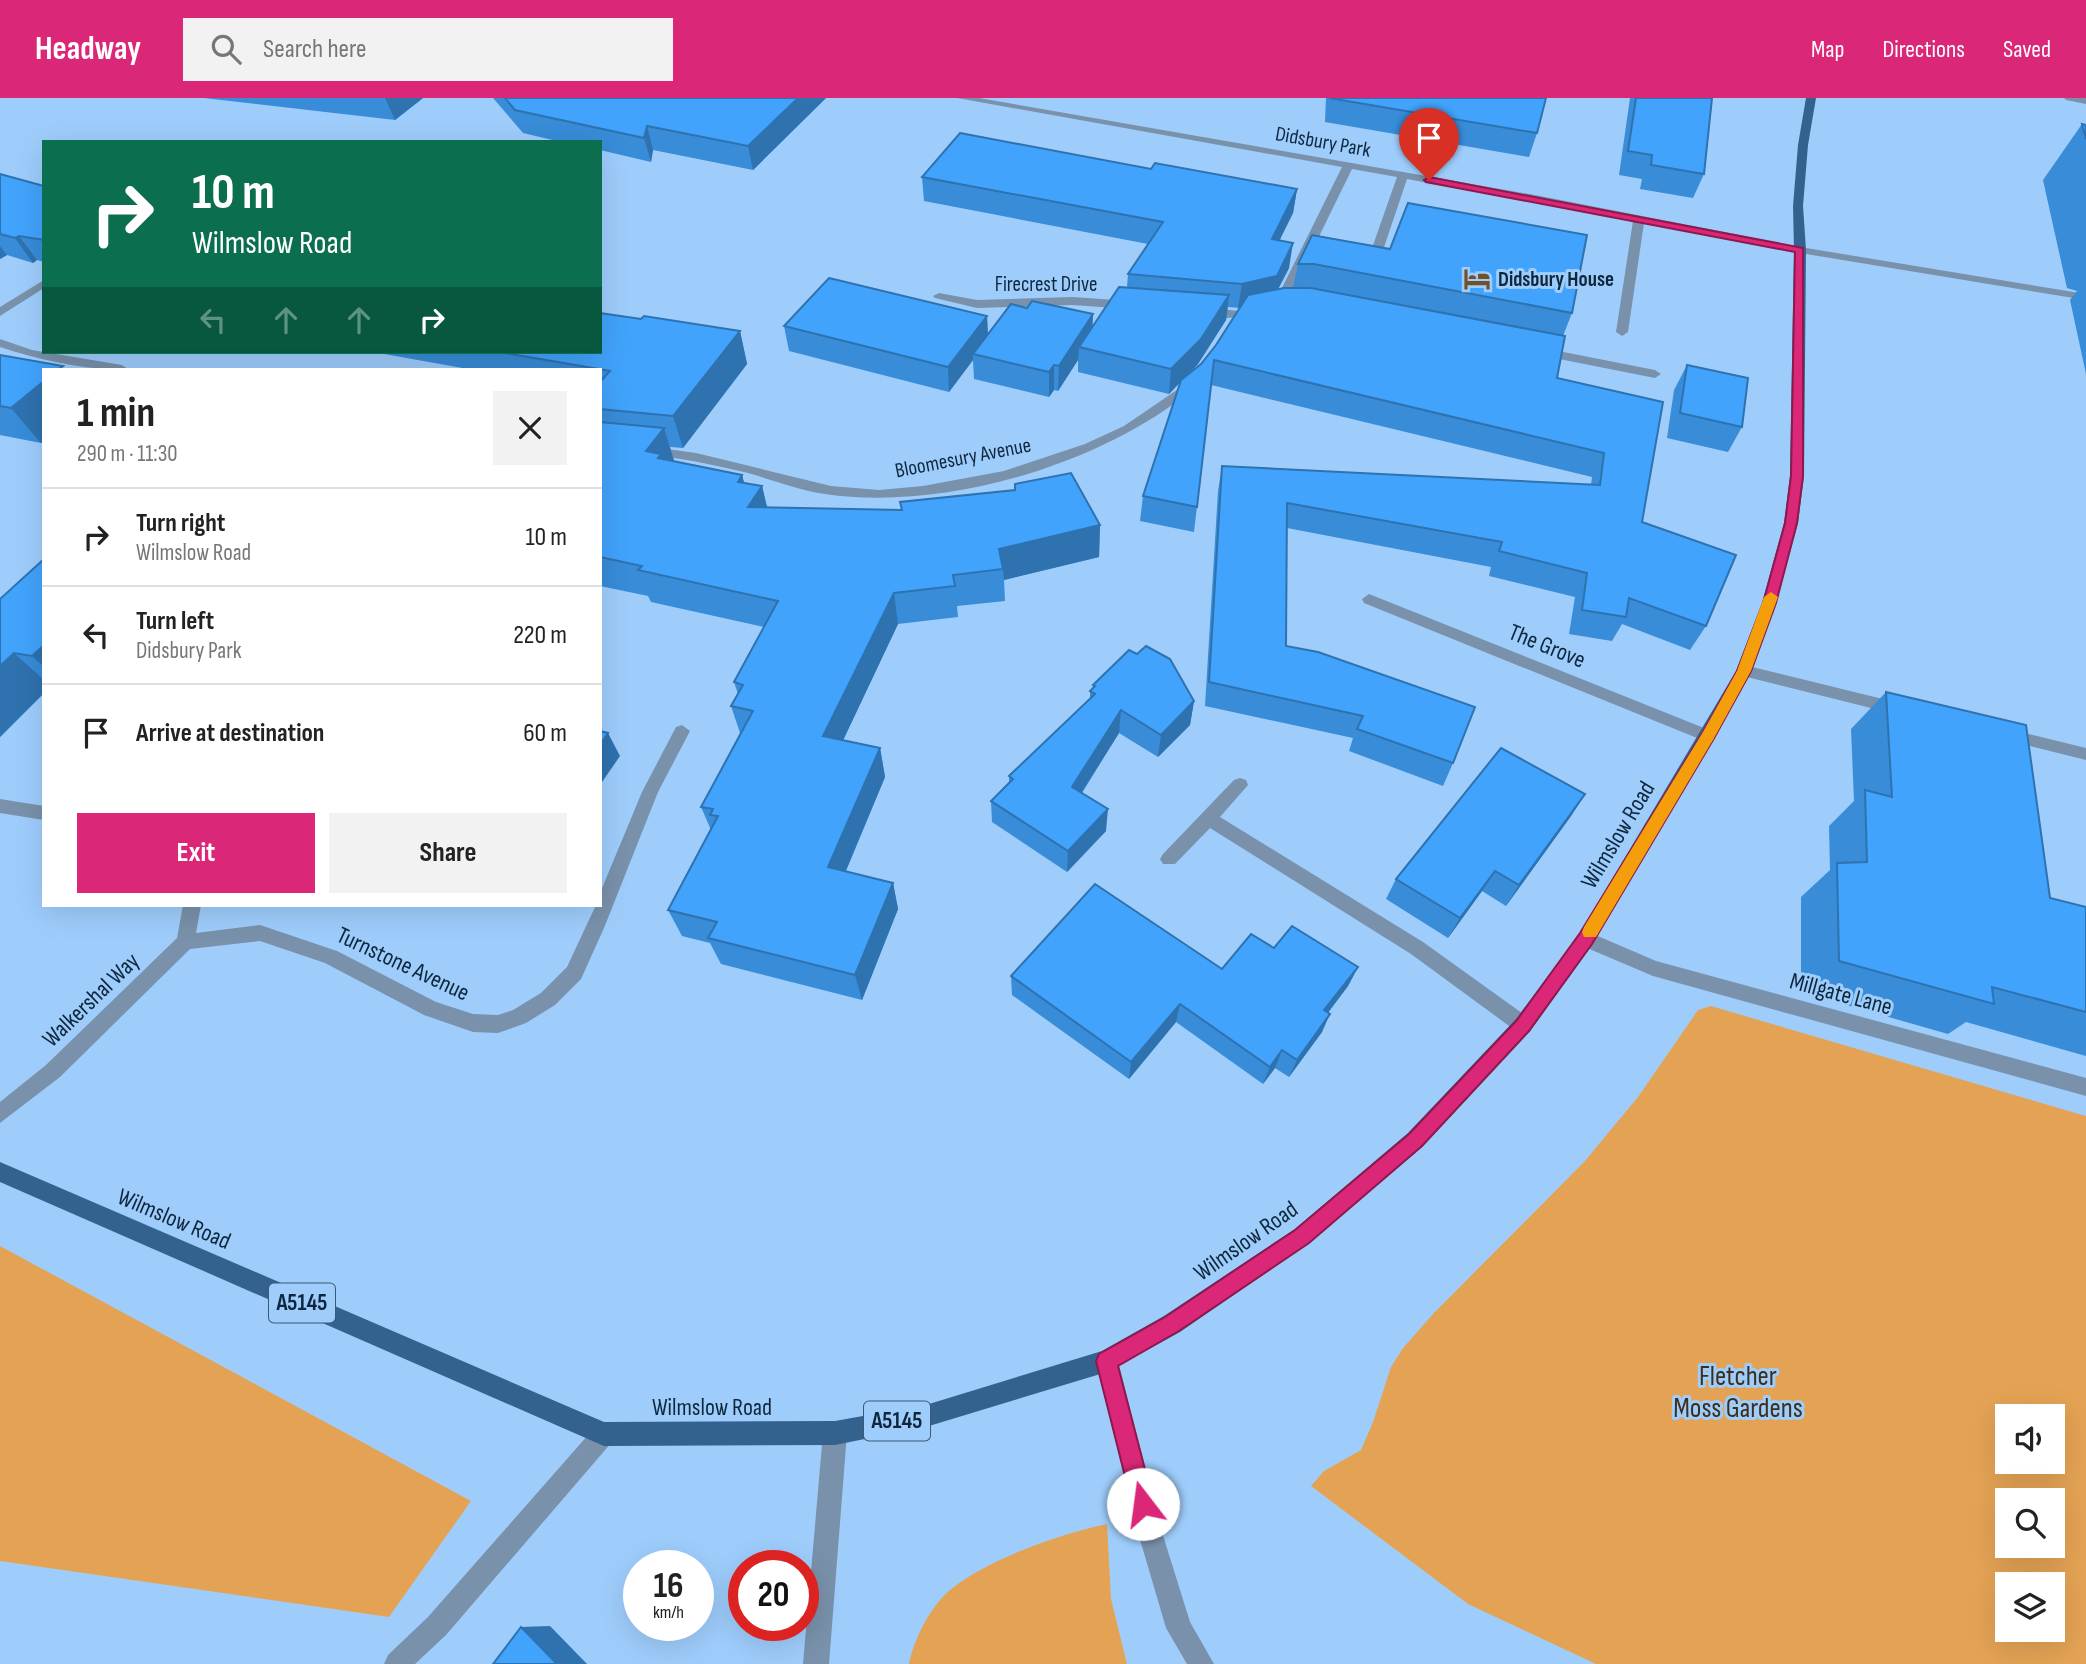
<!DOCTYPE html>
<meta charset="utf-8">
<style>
:root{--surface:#fff;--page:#f2f2f2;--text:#222;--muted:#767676;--line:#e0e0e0;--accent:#db2777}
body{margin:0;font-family:"Sofia Sans Condensed",sans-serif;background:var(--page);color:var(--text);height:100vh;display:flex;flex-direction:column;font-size:26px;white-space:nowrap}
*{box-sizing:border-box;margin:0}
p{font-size:23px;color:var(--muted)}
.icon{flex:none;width:38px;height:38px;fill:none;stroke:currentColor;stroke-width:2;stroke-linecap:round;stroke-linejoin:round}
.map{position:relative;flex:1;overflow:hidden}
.sheet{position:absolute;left:42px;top:270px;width:560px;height:539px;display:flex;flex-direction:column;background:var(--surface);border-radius:0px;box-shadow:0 7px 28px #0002}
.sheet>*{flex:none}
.top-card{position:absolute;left:42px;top:42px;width:560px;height:214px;border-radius:0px;box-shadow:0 7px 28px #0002;background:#0b6e4f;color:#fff;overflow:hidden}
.controls{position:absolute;left:1995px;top:1306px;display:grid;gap:14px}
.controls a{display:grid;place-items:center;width:70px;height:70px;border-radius:0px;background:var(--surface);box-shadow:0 7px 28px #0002;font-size:35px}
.speed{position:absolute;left:623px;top:1452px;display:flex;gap:14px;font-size:35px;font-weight:700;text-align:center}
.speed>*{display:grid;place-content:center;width:91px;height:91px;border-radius:50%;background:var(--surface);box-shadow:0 7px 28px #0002;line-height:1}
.speed small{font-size:18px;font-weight:400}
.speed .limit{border:10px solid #d22;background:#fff;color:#111}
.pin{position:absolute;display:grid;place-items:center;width:60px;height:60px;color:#fff;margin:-72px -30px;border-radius:50% 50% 50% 0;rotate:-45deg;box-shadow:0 0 7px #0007}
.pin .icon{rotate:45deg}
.me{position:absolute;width:77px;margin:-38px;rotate:345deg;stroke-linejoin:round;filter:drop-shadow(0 0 5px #0008)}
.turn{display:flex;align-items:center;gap:24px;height:147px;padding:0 35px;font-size:32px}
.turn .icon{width:91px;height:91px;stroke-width:2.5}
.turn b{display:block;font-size:49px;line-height:60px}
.lanes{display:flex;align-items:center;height:66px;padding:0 35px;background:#0003;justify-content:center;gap:35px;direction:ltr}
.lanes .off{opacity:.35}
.round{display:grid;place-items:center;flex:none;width:74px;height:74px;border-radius:0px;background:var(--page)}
.headline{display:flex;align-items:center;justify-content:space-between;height:119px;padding:0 35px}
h1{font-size:42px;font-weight:700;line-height:52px}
.cta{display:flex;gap:14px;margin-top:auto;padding:14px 35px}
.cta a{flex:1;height:80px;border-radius:0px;background:var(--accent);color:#fff;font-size:28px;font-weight:700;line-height:80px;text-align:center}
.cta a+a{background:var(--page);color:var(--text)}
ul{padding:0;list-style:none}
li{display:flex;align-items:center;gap:21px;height:98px;padding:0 35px;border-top:2px solid var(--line)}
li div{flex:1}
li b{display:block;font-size:26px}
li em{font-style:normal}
header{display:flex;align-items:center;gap:42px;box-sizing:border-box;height:98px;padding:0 35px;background:var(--accent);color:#fff}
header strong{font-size:33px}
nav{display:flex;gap:38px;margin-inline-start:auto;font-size:24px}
.search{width:490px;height:63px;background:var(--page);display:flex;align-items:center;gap:18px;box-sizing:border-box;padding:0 24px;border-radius:0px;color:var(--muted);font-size:26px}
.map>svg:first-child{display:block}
.green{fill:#e4a354;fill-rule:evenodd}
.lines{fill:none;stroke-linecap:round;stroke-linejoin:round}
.minor{fill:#7991aa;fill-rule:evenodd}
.major{fill:#34628e;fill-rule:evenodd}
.wall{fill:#388cd8;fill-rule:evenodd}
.shaded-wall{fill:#2e72b0}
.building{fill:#41a3fb;stroke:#2e72b0;stroke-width:2}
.route{fill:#db2777;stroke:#8e194d;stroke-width:2}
.slow{fill:#f59e0b}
.labels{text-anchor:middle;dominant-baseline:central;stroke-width:6;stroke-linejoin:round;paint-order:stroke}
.far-street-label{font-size:21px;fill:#0f273d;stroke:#9ecdfc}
.far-poi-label{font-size:21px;font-weight:bold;fill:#0f273d;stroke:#9ecdfc;text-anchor:start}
.shield{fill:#9ecdfc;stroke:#3a5976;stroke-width:2}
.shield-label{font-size:23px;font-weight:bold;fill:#0f273d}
.street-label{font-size:24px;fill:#0f273d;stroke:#9ecdfc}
.near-park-label{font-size:28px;fill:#3e2e1c;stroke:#9ecdfc}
</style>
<header>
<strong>Headway</strong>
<div class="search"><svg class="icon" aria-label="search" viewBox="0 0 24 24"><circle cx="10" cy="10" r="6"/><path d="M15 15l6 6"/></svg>Search here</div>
<nav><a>Map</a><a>Directions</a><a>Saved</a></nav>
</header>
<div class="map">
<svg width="2086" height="1566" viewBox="0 0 2086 1566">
<rect width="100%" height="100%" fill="#9ecdfc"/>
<!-- green -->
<g class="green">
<path d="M1711 908 2086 1018V1566H1596L1468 1506 1311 1388 1324 1373 1361 1352 1373 1324 1391 1269 1403 1250 1434 1215 1584 1064 1638 999 1698 912ZM2007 1318H2053V1363H2007ZM2007 1402H2053V1447H2007ZM2007 1486H2053V1531H2007Z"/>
<polygon points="0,1148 471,1403 389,1519 0,1463"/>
<path d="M1107 1426 1111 1501 1127 1566H909C914 1541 930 1509 950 1492 988 1461 1060 1436 1107 1426Z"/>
</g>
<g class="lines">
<!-- minor -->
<g class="minor">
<polygon points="957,0 979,0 1535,97 1800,149 2086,196 2086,202 1800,155 1644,125 1628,234 1622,238 1616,234 1633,123 1407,81 1377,170 1371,173 1365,170 1397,79 1352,71 1285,208 1279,212 1273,208 1342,69"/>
<polygon points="2064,0 2086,0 2086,6 2066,2"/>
<polygon points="44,182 44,190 0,218 0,209"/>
<polygon points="939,195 977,202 1072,199 1131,203 1137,207 1131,211 1072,207 977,210 935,200 933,198"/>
<path d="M1259 207 1265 211 1263 213C1244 219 1216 225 1198 213L1204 209 1238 213Z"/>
<path d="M0 241 32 252 122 267 128 271C86 273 40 262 0 249Z"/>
<polygon points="1538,249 1655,272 1661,276 1655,280 1534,256 1532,253"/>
<path d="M1190 283 1196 287 1194 290C1104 366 943 414 825 396 798 392 773 382 748 375 699 363 650 354 600 353V345L638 347 696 355 831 388 879 392 923 388 1004 373 1085 346 1124 328Z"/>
<polygon points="1369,496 1714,634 1716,638 1714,642 1702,642 1364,505 1362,501"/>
<polygon points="1744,567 1899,605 1907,611 1899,617 1739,577 1736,573"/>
<polygon points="682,627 690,633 658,694 604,830 581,881 555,907 526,925 498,935 473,934 424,917 325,865 260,843 190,851 60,979 0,1025 0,1004 46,967 177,840 183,807 201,807 196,835 260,827 337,853 436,904 473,916 498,917 513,912 541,895 567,869 596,807 600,807 600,795 642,694 676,629"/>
<polygon points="2008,631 2086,650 2086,662 2002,641 2000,637 2002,633"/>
<polygon points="1240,680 1246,682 1248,687 1220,719 1423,844 1530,921 1532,927 1530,933 1523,936 1516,933 1411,856 1210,730 1175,766 1163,766 1160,761 1163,756 1234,682"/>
<polygon points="0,701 44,708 44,722 0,715"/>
<polygon points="1586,833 1656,863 2086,980 2086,998 1653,878 1580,847 1577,841 1580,835"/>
<polygon points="1107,1252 1115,1255 1118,1263 1160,1428 1190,1524 1214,1566 1187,1566 1166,1530 1136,1428 1096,1263 1099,1255"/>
<polygon points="835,1323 843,1327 847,1335 829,1566 803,1566 823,1335 827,1327"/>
<polygon points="604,1324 612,1328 616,1336 612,1344 446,1537 415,1566 384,1566 388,1557 428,1519 596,1328"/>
</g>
<!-- major -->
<polygon class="major" points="1806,0 1816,0 1808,47 1803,108 1806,152 1804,378 1798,425 1776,505 1752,573 1592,847 1530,933 1422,1049 1309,1145 1180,1234 1107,1274 929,1328 835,1347 604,1348 0,1084 0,1064 604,1324 835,1323 929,1306 1102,1253 1164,1218 1295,1131 1408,1035 1516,921 1580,835 1736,573 1762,505 1784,425 1790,378 1794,152 1793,108 1798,47"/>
</g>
<!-- wall -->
<g class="wall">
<polygon points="204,0 423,0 395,22"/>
<polygon points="493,0 826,0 753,72 653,52 651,64 600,52 600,44 561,44 523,35"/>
<polygon points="1326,0 1546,0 1537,35 1529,59 1325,24"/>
<polygon points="1630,0 1712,0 1704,76 1693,100 1640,91 1642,81 1619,77"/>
<polygon points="2082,26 2086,27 2086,276 2070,202 2077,193 2067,190 2043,82"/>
<path d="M1151 71 1297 91 1293 115 1279 142 1289 170 1278 191 1293 190 1298 166 1312 137 1572 215 1563 238 1557 280 1663 304 1642 424 1706 528 1690 552 1622 526 1612 543 1569 536 1575 499 1489 478 1491 469 1287 430 1286 548 1453 665 1443 688 1349 653 1353 640 1205 608 1218 393 1222 368 1591 387 1592 379 1211 287 1194 434 1140 423 1143 398 1180 284 1169 296 1078 274V262L1058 293 1054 292 1049 299 974 281 973 262 949 294 789 253 784 228 987 218 988 236 1027 210 1093 216 1092 229 1127 189 1128 176 1148 146 924 103 922 79ZM1228 209 1240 210 1216 247 1201 266 1189 275 1198 266 1226 222Z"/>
<polygon points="0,76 44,88 44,164 37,162 33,165 7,157 0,161"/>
<polygon points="641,221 740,233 747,266 683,350 670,349 674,363 742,377 744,385 762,388 767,410 1100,427 1099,459 1004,482 1005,503 957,508 958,519 898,526 843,642 880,650 885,679 846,773 893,785 898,811 862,902 721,866 710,845 682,838 668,812 711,732 701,709 740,635 731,608 738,596 734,584 764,529 651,504 648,498 600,488 600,271 468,271 373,254 600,254"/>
<polygon points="0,257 44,271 44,343 41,345 0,337"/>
<polygon points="1687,267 1742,329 1728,354 1667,340 1674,292"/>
<polygon points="44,461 44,595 0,639 0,501"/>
<polygon points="1093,587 1194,603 1190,627 1158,659 1119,635 1082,695 1106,733 1067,774 992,724 991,703 1009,685 1009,678 1090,602 1090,593 1093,591"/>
<polygon points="1886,594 2050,800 2086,809 2086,958 1966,924 1948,936 1801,894 1801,799 1830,772 1829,728 1854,703 1851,631"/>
<polygon points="1585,696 1571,718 1506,808 1482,793 1448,840 1386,801 1396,781"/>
<polygon points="1274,850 1358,869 1348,888 1328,915 1322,934 1289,979 1275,970 1263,986 1176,924 1129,981 1012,897 1011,878 1222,871"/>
</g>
<!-- shaded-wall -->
<g class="shaded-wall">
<polygon points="385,0 423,0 395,22"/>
<polygon points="798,0 826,0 753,72 748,48"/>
<polygon points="647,28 653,52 651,64 644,40"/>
<polygon points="1297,91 1293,115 1268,166 1272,141"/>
<polygon points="19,138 37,162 33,165 15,140"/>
<polygon points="1293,145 1289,170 1272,203 1238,210 1242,186"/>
<polygon points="0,148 7,157 0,161"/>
<polygon points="1229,197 1226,222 1198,266 1169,296 1171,271"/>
<polygon points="1093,216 1092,241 1079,249 1078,262 1058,293 1059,268"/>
<polygon points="987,218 988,243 973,256 973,262 949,294 948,269"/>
<polygon points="740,233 747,266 683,350 673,318"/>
<polygon points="1054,267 1054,292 1049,299 1049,274"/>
<polygon points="44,283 44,343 41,345 11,310"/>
<polygon points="664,330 674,363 667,372 646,353"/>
<polygon points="742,377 750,407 762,388 770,421 757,441 738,384"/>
<polygon points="1100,427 1099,459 1004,482 1003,471 999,451"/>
<polygon points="894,495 898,526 831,668 823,638"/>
<polygon points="44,547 44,569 32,558"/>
<polygon points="14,555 44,582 44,595 0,639 0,568"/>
<polygon points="1194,603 1190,627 1158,659 1161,637"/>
<polygon points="1121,612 1119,635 1071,711 1072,689"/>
<polygon points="608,635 620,658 600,687 600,647"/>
<polygon points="880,650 885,679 836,796 828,769"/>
<polygon points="1585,696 1571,718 1506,808 1519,787"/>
<polygon points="1108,711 1106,733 1067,774 1068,753"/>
<polygon points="1495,773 1482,793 1448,840 1460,820"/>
<polygon points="893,785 898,811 862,902 855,877"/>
<polygon points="1358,869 1348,888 1316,930 1324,912"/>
<polygon points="1180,906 1176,924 1129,981 1131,964"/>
<polygon points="1330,916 1322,934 1289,979 1297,962"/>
<polygon points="1282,952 1275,970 1263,986 1270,969"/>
<polygon points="550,1528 587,1566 557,1566 521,1529"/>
</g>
<!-- building -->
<g class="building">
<polygon points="505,0 798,0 748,48 647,28 644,40 515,12"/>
<polygon points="1329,0 1546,0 1537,35"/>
<polygon points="1636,0 1712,0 1704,76 1651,67 1652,57 1628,53"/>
<polygon points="2082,26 2086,27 2086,41"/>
<polygon points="960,35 1151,71 1155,65 1297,91 1272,141 1293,145 1277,178 1242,186 1128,176 1163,124 922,79"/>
<polygon points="0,76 44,88 44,142 19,138 15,140 0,136"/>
<polygon points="1408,105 1587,137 1572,215 1314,166 1298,166 1312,137 1390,151"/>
<polygon points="829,180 987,218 948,269 784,228"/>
<polygon points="1119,189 1229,197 1201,241 1171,271 1079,249"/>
<polygon points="1284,190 1311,190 1565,238 1557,280 1663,304 1642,424 1736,457 1706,528 1629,500 1626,519 1582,512 1587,475 1499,453 1502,444 1287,405 1286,548 1318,554 1475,609 1453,665 1357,631 1363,618 1209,584 1222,368 1600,387 1604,355 1214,262 1197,409 1143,398 1181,282 1201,266 1216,247 1248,197"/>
<polygon points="1032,203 1093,216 1059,268 1054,267 1049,274 973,256 1011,206 1027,210"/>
<polygon points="600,215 641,221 644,218 740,233 673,318 600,311 600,284 610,273 499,254 600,254"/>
<polygon points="0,257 63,268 59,271 44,271 44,283 11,310 0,308"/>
<polygon points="1687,267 1748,280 1742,329 1680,315"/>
<polygon points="600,324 664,330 646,353 661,356 658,360 742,377 738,384 762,388 748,409 902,412 900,404 1015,392 1015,386 1071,375 1100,427 999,451 1003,471 953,477 955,488 894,495 823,638 880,650 828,769 893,785 855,877 708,840 717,824 668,812 718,718 710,717 713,711 701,709 753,613 731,608 743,587 734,584 778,503 638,472 642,468 600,459"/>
<polygon points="44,461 44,547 32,558 14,555 0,568 0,501"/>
<polygon points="1146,548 1170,561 1194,603 1161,637 1121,612 1072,689 1108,711 1068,753 991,703 1013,681 1009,678 1095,596 1090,593 1095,588 1093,587 1129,552 1137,556"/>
<polygon points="1886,594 2026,627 2050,800 2086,809 2086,914 1992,889 1994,906 1839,863 1837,765 1867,764 1865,692 1892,699"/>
<polygon points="600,633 608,635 600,647"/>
<polygon points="1501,650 1585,696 1519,787 1495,773 1460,820 1396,781"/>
<polygon points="1095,786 1222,871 1251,836 1274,850 1292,828 1358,869 1324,912 1330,916 1297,962 1282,952 1270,969 1180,906 1131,964 1011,878"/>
<polygon points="521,1529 557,1566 493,1566"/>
</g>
<!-- route -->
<polygon class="route" points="1429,79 1803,150 1803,378 1797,425 1776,505 1751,573 1713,642 1592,846 1529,933 1422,1048 1309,1145 1179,1233 1118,1268 1154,1406 1150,1414 1143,1417 1135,1414 1132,1406 1096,1263 1099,1256 1165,1219 1295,1132 1409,1036 1517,922 1580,835 1703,634 1737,573 1763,505 1785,425 1791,378 1795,154 1426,84 1424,82"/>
<!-- slow -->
<polygon class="slow" points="1771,494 1778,499 1751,573 1713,642 1596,839 1584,839 1582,834 1584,829 1703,634 1737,573 1764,499"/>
<!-- icons -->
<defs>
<g id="hotel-bare" transform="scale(2.1)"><path d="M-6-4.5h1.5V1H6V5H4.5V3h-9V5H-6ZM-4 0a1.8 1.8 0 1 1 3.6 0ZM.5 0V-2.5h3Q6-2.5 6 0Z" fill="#725028" stroke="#9ecdfc" stroke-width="2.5" paint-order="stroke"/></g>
</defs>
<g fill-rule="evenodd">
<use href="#hotel-bare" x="1477" y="181"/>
</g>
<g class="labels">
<!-- far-street labels -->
<g class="far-street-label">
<text transform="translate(1323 44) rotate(10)">Didsbury Park</text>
<text x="1046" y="186">Firecrest Drive</text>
<text transform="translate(963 360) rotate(-11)">Bloomesury Avenue</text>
</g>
<!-- far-poi labels -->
<g class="far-poi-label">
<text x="1498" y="181">Didsbury House</text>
</g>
<!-- shield labels -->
<g class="shield">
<rect x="269" y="1185.5" width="66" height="39" rx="5"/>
<rect x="864" y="1303.5" width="66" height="39" rx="5"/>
</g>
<g class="shield-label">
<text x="302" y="1205">A5145</text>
<text x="897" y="1323">A5145</text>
</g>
<!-- street labels -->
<g class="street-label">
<text transform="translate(1547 548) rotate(22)">The Grove</text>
<text transform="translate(1618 737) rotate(-59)">Wilmslow Road</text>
<text transform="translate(403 866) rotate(25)">Turnstone Avenue</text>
<text transform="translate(1841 896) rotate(15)">Millgate Lane</text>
<text transform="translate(91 902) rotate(-44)">Walkershal Way</text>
<text transform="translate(174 1121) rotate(23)">Wilmslow Road</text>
<text transform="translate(1246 1143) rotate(-35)">Wilmslow Road</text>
<text x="712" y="1309">Wilmslow Road</text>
</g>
<!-- near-park labels -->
<g class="near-park-label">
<text x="1738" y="1278">Fletcher<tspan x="1738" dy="32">Moss Gardens</tspan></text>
</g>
</g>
</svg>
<div class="controls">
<a><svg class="icon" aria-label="sound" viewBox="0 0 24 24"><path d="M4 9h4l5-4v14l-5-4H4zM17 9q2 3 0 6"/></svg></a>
<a><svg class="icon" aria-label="search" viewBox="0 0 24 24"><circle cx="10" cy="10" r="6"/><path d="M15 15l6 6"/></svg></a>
<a><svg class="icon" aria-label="layers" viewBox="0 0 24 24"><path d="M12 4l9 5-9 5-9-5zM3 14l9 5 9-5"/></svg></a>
</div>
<div class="speed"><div>16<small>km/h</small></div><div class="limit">20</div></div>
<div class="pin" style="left:1429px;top:82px;background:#d93025"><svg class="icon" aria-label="arrive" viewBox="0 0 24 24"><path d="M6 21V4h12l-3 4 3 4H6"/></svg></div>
<svg class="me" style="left:1143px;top:1406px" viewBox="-20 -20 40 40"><circle r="19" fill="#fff"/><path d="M0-13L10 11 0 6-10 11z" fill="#db2777"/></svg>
<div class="top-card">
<div class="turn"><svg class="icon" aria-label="right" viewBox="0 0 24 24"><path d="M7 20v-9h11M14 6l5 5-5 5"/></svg><div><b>10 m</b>Wilmslow Road</div></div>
<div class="lanes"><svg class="icon off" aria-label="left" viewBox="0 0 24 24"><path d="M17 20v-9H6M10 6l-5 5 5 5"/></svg><svg class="icon off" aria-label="ahead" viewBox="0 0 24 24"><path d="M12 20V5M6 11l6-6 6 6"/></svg><svg class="icon off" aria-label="ahead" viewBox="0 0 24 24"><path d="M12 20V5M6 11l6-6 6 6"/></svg><svg class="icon" aria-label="right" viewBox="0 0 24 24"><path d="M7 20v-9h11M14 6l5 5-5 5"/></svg></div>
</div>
<section class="sheet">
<div class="headline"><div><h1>1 min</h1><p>290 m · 11:30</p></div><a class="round"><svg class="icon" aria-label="close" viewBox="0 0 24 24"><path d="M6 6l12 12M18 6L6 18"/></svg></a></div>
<ul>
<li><svg class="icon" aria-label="right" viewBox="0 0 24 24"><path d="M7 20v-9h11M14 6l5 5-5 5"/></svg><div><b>Turn right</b><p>Wilmslow Road</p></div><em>10 m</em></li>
<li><svg class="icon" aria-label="left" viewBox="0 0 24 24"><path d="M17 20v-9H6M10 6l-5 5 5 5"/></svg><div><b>Turn left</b><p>Didsbury Park</p></div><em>220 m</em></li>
<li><svg class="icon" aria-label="arrive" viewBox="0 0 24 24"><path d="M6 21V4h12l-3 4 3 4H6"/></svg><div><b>Arrive at destination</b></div><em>60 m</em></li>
</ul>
<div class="cta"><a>Exit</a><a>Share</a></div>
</section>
</div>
